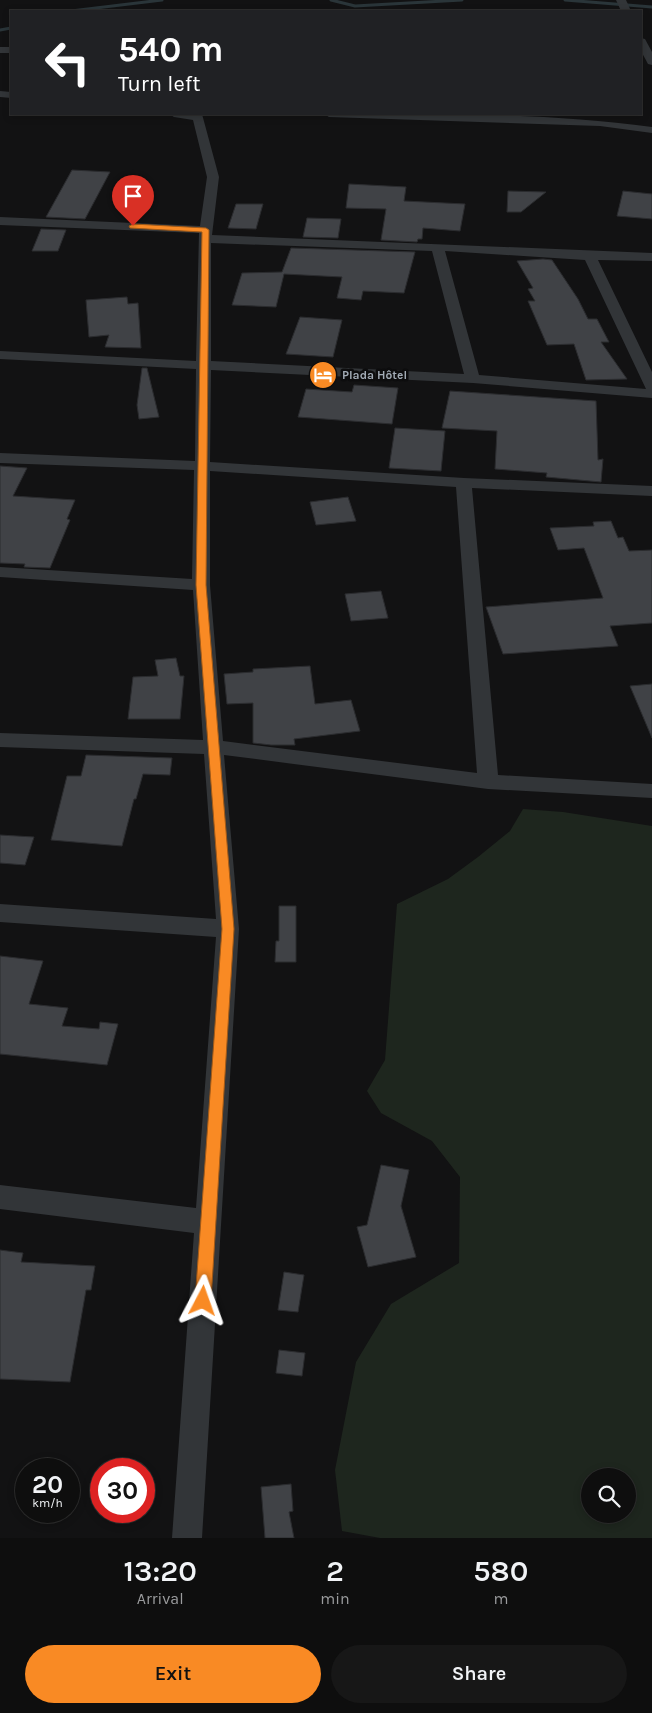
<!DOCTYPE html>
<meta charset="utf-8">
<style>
:root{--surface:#0e0e0e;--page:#171717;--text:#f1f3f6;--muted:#9b9c9e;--line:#2e2e2e;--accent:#f98a24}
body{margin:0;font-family:Karla,sans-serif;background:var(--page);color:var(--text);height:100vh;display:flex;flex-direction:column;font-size:19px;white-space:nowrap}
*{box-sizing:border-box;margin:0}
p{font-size:16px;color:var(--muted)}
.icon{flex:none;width:28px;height:28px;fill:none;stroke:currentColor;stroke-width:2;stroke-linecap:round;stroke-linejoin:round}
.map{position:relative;height:1538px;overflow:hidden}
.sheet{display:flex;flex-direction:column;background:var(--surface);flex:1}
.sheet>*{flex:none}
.banner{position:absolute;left:10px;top:10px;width:632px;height:105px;border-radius:0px;box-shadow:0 2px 8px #0003,0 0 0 1px var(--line);background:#202124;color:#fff;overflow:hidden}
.controls{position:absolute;left:581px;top:1468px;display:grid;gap:10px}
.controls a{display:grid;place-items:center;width:55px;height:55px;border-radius:50%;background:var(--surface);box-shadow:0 2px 8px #0003,0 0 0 1px var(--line);font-size:25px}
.speed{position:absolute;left:15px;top:1458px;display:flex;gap:10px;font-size:25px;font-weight:700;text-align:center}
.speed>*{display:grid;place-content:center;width:65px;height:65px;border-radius:50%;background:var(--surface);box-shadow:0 2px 8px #0003,0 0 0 1px var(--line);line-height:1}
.speed small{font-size:12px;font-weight:400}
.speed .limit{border:8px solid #d22;background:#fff;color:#111}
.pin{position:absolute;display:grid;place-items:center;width:42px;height:42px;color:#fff;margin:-51px -21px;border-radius:50% 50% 50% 0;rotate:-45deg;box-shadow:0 0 5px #0007}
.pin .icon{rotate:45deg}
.me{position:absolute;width:55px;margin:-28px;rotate:4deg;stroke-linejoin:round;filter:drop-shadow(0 0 4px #0008)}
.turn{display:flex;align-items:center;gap:18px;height:105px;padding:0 25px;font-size:22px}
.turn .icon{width:65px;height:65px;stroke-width:2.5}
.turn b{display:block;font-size:35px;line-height:42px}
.eta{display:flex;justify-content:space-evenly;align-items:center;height:85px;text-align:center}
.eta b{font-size:30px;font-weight:600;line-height:35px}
.cta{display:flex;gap:10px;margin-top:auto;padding:10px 25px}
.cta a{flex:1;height:58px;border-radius:30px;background:var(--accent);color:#111;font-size:20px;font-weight:600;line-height:58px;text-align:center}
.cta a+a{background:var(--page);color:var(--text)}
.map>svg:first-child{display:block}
.green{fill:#1e261e;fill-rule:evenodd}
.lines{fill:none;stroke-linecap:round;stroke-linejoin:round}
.stream{stroke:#2a3539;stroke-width:3}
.building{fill:#404246;stroke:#2b2c2f}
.street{fill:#323538;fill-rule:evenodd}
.route{fill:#f98a24;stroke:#a25a17}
.labels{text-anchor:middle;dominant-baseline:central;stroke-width:5;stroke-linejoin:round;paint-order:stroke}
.far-poi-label{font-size:12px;font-weight:bold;fill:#a2abb5;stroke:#0d0d0e;text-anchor:start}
</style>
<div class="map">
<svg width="652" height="1538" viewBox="0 0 652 1538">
<rect width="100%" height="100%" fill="#121213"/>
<!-- green -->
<path class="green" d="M523 809 563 812 652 826V1538H380L342 1531 335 1470 356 1362 391 1304 459 1263 460 1177 432 1141 381 1113 367 1091 385 1060 397 904 448 879 478 857 510 831ZM590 1476H628V1514H590Z"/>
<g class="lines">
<!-- stream -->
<g class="stream">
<polyline points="331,0 355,6 462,0"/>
<polyline points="565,0 652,7"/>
<polyline points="71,11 162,0"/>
<polyline points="0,30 11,28"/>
</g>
</g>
<!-- building -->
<g class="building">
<polygon points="72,170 110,172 85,219 46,217"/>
<polygon points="349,184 406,187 404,201 465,204 460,231 423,228 422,239 418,239 417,242 381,240 386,209 346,208"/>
<polygon points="508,191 546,192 521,212 507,212"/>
<polygon points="623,191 652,194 652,219 617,216"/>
<polygon points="236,204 263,204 256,229 228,228"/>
<polygon points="307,218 341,219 338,238 303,237"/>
<polygon points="41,229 66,230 58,251 32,251"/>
<polygon points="291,248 415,252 404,293 363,291 361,300 337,298 342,277 284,274 276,307 232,305 242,273 282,272"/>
<polygon points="543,259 552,260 578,299 588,319 597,319 609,342 601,342 627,379 586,380 574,344 547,345 528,301 535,301 528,289 533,288 517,261"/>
<polygon points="127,297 128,304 138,303 141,348 105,347 109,335 89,337 86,300"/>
<polygon points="300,317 342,320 333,357 286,354"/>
<polygon points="142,368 147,368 159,417 139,419 137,405"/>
<polygon points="354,385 398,388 392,424 298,417 306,389 352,392"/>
<polygon points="450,391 596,401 598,460 603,459 601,482 546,477 547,473 495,469 497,431 442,428"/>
<polygon points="395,428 445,431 441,471 389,468"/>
<polygon points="0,466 27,468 13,496 75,500 67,519 70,520 50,568 24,567 25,564 0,563"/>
<polygon points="348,497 356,521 316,525 310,502"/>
<polygon points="611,521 618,538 623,537 629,551 652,550 652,623 610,626 618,646 503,654 486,607 603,598 584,548 558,550 550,528 594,526 593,522"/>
<polygon points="381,591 388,618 351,621 345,594"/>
<polygon points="176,658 180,676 184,676 180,719 128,719 133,677 158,676 155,660"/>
<polygon points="310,666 315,704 351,700 360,731 294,739 295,745 271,745 253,743 253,703 227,704 224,674 253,672 253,669"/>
<polygon points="652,684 652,738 630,686"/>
<polygon points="86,755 172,758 170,775 143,774 136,799 134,799 122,846 51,840 67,776 81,776"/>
<polygon points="0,835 34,837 25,865 0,863"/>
<polygon points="279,906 296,906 296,962 275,962 276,941 279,941"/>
<polygon points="0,956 43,961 29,1004 68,1008 62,1026 99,1029 100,1022 118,1024 107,1065 0,1054"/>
<polygon points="381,1165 409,1170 401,1206 416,1257 368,1267 357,1227 367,1225"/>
<polygon points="0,1250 23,1253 21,1262 95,1266 91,1290 86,1290 70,1382 0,1379"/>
<polygon points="284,1272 304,1275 298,1312 278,1310"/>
<polygon points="279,1350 305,1353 302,1376 276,1373"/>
<polygon points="291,1484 293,1511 289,1512 294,1538 265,1538 261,1487"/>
</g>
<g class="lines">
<!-- street -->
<g class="street">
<polygon points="616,0 626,0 631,11 621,11"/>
<polygon points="641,38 645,39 652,52 652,65 648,64 641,51"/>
<rect x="0" y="47" width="11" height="6"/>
<polygon points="0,91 11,92 11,98 0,97"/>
<path d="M169 114H202L219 177 212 235 652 253V261L598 260 652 372V398L473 383 211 370 210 462 464 478 652 486V496L472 488 498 775 652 784V798L488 789 224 755 239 929 202 1538H172L194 1233 0 1209V1185L196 1208 216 937 0 922V904L216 919 204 754 0 747V733L203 740 193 590 0 577V567L192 579 194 470 0 463V453L195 461 196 369 0 359V351L196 361 199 233 0 225V217L200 226 207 177 193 120 174 117ZM211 243 432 251 464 374 211 361ZM445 251 585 260 646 389 479 375ZM210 471 456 487 477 773 223 741 210 585Z"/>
<path d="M324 114C433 114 544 112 652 127V133L600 126 329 117Z"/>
</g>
</g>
<!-- route -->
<polygon class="route" points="133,224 206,228 209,230 206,585 234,929 211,1301 208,1306 203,1308 197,1306 195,1301 222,929 196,585 202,232 130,228 129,226"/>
<!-- icons -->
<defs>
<g id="hotel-disc" transform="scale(1.4375)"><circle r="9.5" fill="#f98a24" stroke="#0d0d0e"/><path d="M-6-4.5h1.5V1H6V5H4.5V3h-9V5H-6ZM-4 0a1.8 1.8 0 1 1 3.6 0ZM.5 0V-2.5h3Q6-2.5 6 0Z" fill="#fff"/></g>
</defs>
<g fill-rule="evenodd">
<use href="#hotel-disc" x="323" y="375"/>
</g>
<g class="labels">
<!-- far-poi labels -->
<g class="far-poi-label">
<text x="342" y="375">Plada Hôtel</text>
</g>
</g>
</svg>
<div class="controls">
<a><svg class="icon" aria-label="search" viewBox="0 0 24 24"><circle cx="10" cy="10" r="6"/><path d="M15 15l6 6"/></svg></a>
</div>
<div class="speed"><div>20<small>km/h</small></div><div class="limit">30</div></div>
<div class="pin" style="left:133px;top:226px;background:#d93025"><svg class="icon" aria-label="arrive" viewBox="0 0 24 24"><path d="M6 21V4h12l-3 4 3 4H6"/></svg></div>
<svg class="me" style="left:203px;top:1301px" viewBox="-20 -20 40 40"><path d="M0-17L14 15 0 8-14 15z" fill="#f98a24" stroke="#fff" stroke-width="4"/></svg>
<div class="banner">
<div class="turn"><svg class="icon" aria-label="left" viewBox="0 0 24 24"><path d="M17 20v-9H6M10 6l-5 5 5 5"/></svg><div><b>540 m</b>Turn left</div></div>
</div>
</div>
<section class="sheet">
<div class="eta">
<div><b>13:20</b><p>Arrival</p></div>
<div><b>2</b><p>min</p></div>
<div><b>580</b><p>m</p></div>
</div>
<div class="cta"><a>Exit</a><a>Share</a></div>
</section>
